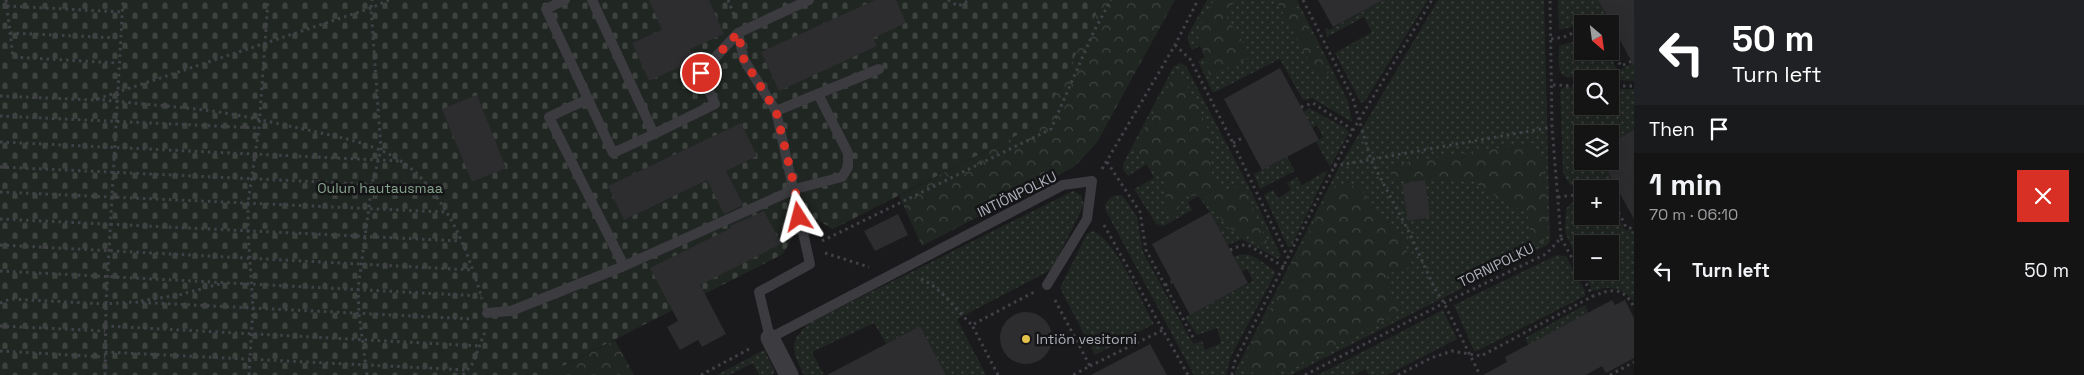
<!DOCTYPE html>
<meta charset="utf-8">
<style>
:root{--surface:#141415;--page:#212122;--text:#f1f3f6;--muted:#9d9ea0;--line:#333334}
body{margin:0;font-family:"Space Grotesk",sans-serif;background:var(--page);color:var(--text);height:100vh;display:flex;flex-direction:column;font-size:19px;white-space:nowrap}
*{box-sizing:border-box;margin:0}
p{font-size:16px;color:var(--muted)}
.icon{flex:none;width:28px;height:28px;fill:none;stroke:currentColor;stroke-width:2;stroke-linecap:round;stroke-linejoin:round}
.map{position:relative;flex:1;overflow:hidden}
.drawer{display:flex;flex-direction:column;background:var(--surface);width:450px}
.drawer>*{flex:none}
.guide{background:#202124;color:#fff;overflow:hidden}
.needle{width:32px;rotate:151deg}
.buttons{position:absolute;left:1574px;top:15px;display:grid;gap:10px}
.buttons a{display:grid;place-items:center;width:45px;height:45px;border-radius:0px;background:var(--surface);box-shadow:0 5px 20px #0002,0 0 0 1px var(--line);font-size:25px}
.pin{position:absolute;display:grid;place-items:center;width:42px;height:42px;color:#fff;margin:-21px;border:2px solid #fff;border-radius:50%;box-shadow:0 1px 5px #0007}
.me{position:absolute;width:55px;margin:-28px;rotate:351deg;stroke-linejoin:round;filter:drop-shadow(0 0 4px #0008)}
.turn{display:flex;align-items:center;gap:18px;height:105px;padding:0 15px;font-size:22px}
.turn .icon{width:65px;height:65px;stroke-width:2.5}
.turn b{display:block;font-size:35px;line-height:42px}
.then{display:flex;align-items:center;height:48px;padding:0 15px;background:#0003;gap:10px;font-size:19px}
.round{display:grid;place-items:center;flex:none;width:52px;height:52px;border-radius:0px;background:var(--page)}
.headline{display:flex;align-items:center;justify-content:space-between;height:85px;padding:0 15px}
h1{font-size:30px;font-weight:700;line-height:38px}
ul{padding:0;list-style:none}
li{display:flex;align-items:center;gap:15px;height:65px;padding:0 15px}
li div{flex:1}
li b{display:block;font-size:19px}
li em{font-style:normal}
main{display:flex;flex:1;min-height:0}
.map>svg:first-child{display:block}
.grass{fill:url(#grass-dots)}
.forest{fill:url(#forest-crowns)}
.cemetery{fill:url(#cemetery-stones)}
.building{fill:#2d2d30}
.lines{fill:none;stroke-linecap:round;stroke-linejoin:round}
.path{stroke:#414247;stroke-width:3;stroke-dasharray:2.5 4;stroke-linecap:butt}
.service{stroke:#3b3b40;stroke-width:10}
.minor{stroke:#3b3b40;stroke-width:19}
.route{stroke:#d93025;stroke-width:9;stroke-dasharray:0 16.2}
.poi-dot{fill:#e3c24b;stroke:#151517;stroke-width:2}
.labels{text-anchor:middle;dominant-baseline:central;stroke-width:5;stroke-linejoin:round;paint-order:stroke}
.park-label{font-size:14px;fill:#86a38c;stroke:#151517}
.street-label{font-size:14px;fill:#adb0ba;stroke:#151517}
.poi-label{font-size:14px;fill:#adb0ba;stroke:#151517;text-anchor:start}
</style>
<main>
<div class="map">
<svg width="1634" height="375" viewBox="0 0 1634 375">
<defs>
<pattern id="grass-dots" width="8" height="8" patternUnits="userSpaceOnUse" patternTransform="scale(1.25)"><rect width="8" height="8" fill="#202622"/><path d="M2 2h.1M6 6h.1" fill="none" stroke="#3e4340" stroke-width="1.8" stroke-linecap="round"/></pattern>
<pattern id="forest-crowns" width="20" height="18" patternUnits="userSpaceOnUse" patternTransform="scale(1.25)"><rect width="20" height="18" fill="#202622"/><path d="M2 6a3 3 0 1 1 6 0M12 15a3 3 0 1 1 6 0" fill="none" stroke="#3e4340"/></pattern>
<pattern id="cemetery-stones" width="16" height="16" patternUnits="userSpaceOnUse" patternTransform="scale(1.25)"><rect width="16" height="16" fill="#202622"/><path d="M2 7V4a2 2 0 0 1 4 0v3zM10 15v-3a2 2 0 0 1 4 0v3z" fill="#3e4340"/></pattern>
</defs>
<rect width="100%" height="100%" fill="#1a1a1c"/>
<!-- grass -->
<g class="grass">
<polygon points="1207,0 1297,0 1348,101 1352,122 1312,98 1303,100 1280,59 1215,92 1212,91 1198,61 1205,57 1200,46 1192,50 1188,41 1188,35"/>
<polygon points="1383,0 1428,0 1365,101 1361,103 1335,53 1372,32 1364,17 1327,37 1325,29 1327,28 1329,30"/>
<polygon points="1438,0 1544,0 1550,241 1547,245 1291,375 1235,375 1235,372 1337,171"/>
<polygon points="1558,0 1598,0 1605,13 1580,25 1559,30"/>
<path d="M1582 39V51H1607L1618 71 1634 62V81L1566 77C1556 72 1559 57 1559 46Z"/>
<polygon points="1181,63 1186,66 1251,191 1281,256 1278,259 1242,239 1228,245 1210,212 1198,196 1188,202 1192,210 1164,226 1156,224 1134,189 1154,178 1147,164 1128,176 1123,169 1124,162 1174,66"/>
<polygon points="1564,87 1582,88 1582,106 1610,106 1610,89 1634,89 1634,130 1610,143 1610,134 1582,134 1582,161 1602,161 1612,179 1592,187 1582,189 1570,185 1566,179 1563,172 1560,90"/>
<polygon points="1309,108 1345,128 1349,132 1330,167 1316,142 1323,137 1317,125 1312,128 1303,112"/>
<polygon points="1287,157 1295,171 1260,189 1254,174"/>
<polygon points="1328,170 1291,247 1288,247 1264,195 1273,190 1278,198 1291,190 1287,183 1297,177 1302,185"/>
<path d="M1073 191 1081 195 1084 205 1053 267 1047 272 957 319 986 375H946L920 326 886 344 874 323 812 352 824 375H804C792 351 787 341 811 322Z"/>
<path d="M1116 195H1121L1125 199 1137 217 1143 252 1193 344 1202 341 1205 350 1221 343 1217 328 1197 335 1185 317 1253 281 1247 269 1242 271 1234 257C1251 249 1262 263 1276 272L1231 356 1226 375H1194L1106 211 1105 205 1110 198Z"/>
<path d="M1582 200V216H1610V212L1615 225 1622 223 1624 229 1634 231V302C1628 292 1616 287 1604 288 1600 289 1597 291 1592 290L1583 271H1610V244H1582V271L1565 232 1566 209 1571 203Z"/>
<path d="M1093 231C1116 241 1141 301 1154 324L1095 355 1060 288 1087 234Z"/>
<polygon points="1557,255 1566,256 1585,290 1585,296 1479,350 1474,351 1454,305"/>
<path d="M1585 305 1591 318C1565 324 1550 331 1531 350L1525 338Z"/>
<polygon points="1443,310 1457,339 1387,375 1369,375 1365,369 1355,375 1318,375"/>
<polygon points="764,350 775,371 772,375 759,375 753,363 729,375 717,375"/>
</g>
<!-- forest -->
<g class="forest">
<polygon points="1103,0 1175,0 1096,144 1074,167 922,246 899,196 1041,123"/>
<polygon points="1214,0 1234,0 1227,18 1252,56 1210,76 1204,63 1206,57 1196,33"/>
<polygon points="1276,0 1293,0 1329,71 1325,78 1317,76"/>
<polygon points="1182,75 1210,133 1212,178 1226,190 1242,185 1269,246 1227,227 1205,195 1184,196 1176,213 1167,215 1164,175 1132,150 1174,76"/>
<polygon points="1533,143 1545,164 1548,232 1543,242 1535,245 1532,240 1527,213 1503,201 1469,179 1397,181 1389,172 1388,167 1394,164"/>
<path d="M1332 186H1358L1402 239 1413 266 1387 274 1390 299 1407 308 1286 371C1269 375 1258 375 1241 369Z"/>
<polygon points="615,340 634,375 545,375"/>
</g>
<!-- cemetery -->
<polygon class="cemetery" points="0,0 1103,0 1041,123 833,229 821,222 794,235 783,254 545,375 0,375"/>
<!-- building -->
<g class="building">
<polygon points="649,0 709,0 724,34 690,49 695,60 649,81 632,43 662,30"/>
<polygon points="875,0 896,0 906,23 873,38 877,46 779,91 761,52"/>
<polygon points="1318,0 1383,0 1333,27"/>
<polygon points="1598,0 1634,0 1634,66 1608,18"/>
<polygon points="1280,68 1319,140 1262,170 1224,99"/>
<polygon points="477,95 506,168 472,182 442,109"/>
<polygon points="741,123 757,156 726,171 743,205 724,214 707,180 624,220 608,186"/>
<polygon points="1634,130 1634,219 1602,161 1610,161 1610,143"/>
<polygon points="1425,180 1430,217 1408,221 1402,184"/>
<polygon points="764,211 781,244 700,285 726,334 702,347 698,340 680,350 667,327 678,321 650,268 731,228 730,226"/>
<polygon points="1210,212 1248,283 1190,315 1152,244"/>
<polygon points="898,214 908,235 875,251 864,231"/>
<polygon points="1612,300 1615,305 1625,300 1634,318 1634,358 1606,373 1602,366 1586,375 1483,375 1507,362 1505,357"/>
<circle cx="1026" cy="338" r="26"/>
<polygon points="920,326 946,375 827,375 886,344"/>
<polygon points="1150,344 1167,375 1091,375"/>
</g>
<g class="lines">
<!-- path -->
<g class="path">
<polyline points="6,0 13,57 118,63"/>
<polyline points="728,0 734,15"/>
<polyline points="948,0 958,6 970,0"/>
<polyline points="1303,0 1353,99 1371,160 1408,230 1435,289 1444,303 1480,375"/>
<polyline points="7,6 122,12"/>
<polyline points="1596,24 1608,18"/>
<polyline points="10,33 120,38"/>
<polyline points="1551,39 1564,37 1582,29"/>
<polyline points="1175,45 1190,59 1233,143 1288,258"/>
<polyline points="1610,45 1621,66 1634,60"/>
<polyline points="1553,85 1582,86"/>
<polyline points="1610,86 1634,86"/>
<polyline points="0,96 94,100 371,8 389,0"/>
<path d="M96 99C141 105 186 106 231 114 258 119 285 125 312 131 352 140 392 147 421 178 453 212 469 255 482 299"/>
<polyline points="1301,107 1313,103 1353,130"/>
<polyline points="0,116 259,128"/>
<polyline points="0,142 399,161"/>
<polyline points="1233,143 1244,137"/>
<polyline points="1107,162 1140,212 1146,250 1195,341"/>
<polyline points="1334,166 1552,127"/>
<polyline points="0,167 429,187"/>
<polyline points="1102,169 1175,45 1198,0"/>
<polyline points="1600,189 1614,182"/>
<polyline points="0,192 445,212"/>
<polyline points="1610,195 1626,227 1634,229"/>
<polyline points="1558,197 1582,194"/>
<polyline points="0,219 461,241"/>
<polyline points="1104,225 1188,375"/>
<path d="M1561 238 1593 296C1611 289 1623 286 1634 307"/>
<polyline points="822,241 1051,129 1094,31 1111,0"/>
<polyline points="0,245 473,270"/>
<polyline points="1230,250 1242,245 1250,246 1284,267"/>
<polyline points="825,253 869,267"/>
<polyline points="0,271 481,296"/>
<path d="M921 279C941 287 956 310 972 325"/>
<polyline points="1165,285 1172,282"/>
<polyline points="1055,300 1090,366 1073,375"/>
<polyline points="141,301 179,295 223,283"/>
<polyline points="0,303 10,299 106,304 133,302 473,319"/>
<polyline points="0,326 105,331"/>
<polyline points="105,326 481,346"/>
<polyline points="0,351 105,357"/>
<polyline points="105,352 468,370"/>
<polyline points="1090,366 1163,330"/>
<polyline points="105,375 106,304 123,0"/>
<polyline points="249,375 253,308 248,231 248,203 259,128 268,0"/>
<polyline points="367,375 359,314 358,289 372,184 381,150 371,8 372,0"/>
<polyline points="463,375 473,363 486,329"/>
<polyline points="701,375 751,348"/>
<polyline points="998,375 972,325 1034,292"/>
<polyline points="1232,375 1234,363 1353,130 1432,0"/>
<polyline points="1305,375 1444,303 1546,254 1561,238 1552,127 1550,0"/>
<polyline points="1398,375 1431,358 1452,351 1481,356 1593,296"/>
<polyline points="1610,375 1634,362"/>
</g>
<!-- service -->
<g class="service">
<polyline points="565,0 546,9 588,99 549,117 624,266"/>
<polyline points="592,0 654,134 715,104 701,73 738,33"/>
<polyline points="809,0 738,33 744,60 776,111 810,264 759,292 770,338 1063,185 1092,181 1087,219 1047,285"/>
<polyline points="588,99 613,153 654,134"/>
<polyline points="776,111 879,69"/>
<polyline points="487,313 511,311 624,266 795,189 842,177 848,167 848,153 818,94"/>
</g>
<!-- minor -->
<polyline class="minor" points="770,338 789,375"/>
</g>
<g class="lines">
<!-- route -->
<polyline class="route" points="701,73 738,33 744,60 776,111 795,189 799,217"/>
</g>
<!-- markers -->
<circle class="poi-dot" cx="1026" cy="339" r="5"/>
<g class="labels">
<!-- park labels -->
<g class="park-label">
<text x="380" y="188">Oulun hautausmaa</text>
</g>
<!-- street labels -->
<g class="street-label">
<text transform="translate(1017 194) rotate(-26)">INTIÖNPOLKU</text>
<text transform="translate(1496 265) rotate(-26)">TORNIPOLKU</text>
</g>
<!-- poi labels -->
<g class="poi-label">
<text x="1036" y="339">Intiön vesitorni</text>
</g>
</g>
</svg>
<div class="buttons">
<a><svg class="needle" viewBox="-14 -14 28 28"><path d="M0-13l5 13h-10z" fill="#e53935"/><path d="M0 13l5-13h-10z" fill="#9d9ea0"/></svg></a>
<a><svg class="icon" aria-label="search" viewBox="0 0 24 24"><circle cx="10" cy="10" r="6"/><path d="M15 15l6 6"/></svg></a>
<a><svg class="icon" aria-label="layers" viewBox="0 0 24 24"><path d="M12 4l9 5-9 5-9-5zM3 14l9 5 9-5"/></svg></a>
<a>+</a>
<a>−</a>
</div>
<div class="pin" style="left:701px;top:73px;background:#d93025"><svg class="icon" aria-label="arrive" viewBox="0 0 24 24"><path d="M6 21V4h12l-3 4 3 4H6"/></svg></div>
<svg class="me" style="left:799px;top:217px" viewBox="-20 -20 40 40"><path d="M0-17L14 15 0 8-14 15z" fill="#d93025" stroke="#fff" stroke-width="4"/></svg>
</div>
<section class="drawer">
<div class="guide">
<div class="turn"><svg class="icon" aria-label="left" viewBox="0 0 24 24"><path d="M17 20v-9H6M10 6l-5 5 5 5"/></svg><div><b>50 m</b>Turn left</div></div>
<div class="then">Then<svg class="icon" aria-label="arrive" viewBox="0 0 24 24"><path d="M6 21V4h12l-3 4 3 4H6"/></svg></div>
</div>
<div class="headline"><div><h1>1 min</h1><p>70 m · 06:10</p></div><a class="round" style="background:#d93025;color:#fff"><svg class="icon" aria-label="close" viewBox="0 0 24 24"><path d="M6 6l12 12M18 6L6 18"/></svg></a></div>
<ul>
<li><svg class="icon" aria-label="left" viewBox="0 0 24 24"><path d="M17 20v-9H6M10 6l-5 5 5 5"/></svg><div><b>Turn left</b></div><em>50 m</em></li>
</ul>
</section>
</main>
